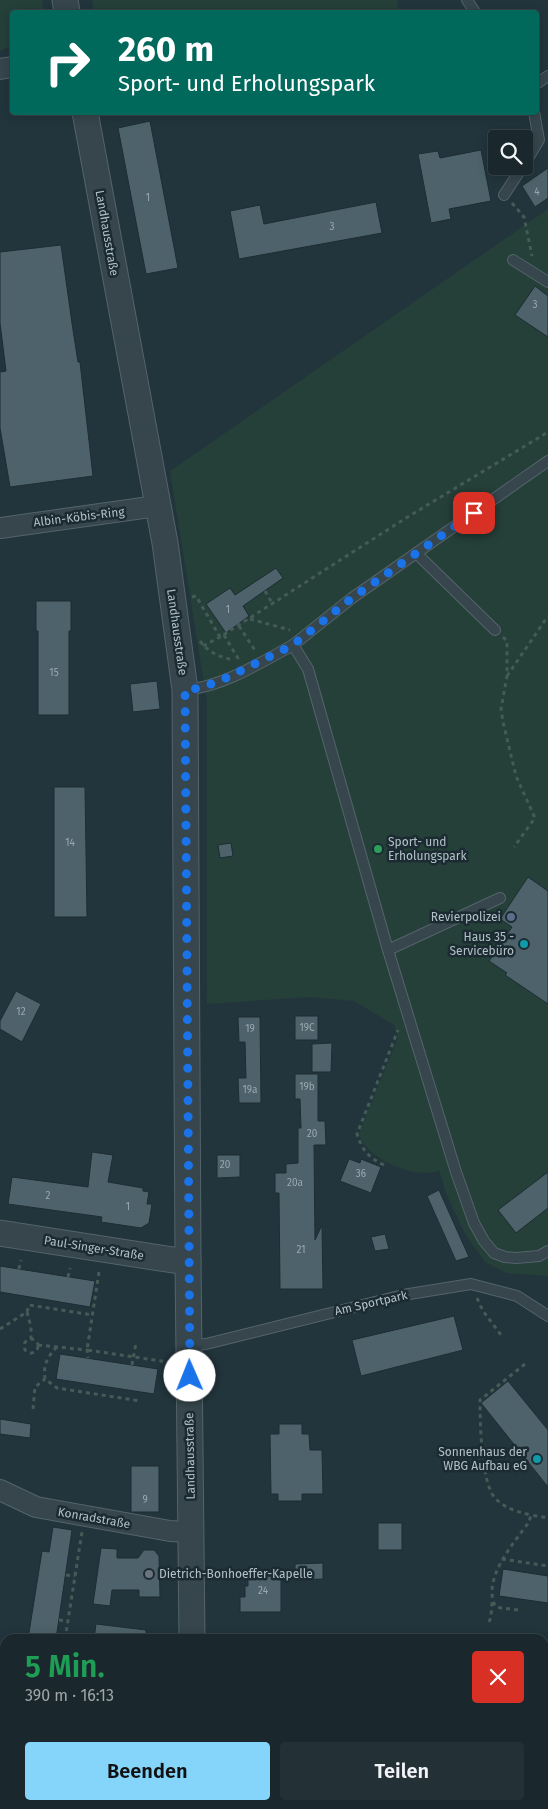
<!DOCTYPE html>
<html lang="de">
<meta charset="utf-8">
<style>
:root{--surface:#1a282d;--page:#233035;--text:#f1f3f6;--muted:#9fa6aa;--line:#384449;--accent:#85d4f9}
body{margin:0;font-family:"Fira Sans",sans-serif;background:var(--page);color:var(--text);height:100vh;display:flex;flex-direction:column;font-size:19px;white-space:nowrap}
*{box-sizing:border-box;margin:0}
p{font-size:16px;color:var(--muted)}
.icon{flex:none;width:28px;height:28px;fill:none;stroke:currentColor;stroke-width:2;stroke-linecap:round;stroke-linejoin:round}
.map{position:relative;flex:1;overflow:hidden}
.drawer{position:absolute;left:0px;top:1634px;width:549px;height:176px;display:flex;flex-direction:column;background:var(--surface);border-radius:15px 15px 0 0;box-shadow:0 2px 12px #0003,0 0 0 1px var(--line)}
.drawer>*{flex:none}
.guide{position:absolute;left:10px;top:10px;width:529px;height:105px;border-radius:5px;box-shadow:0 2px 12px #0003,0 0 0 1px var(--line);background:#00695c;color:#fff;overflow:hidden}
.buttons{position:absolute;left:488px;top:130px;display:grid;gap:10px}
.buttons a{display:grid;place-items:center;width:45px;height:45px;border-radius:5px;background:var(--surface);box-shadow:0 2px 12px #0003,0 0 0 1px var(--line);font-size:25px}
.pin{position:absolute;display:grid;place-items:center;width:42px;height:42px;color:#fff;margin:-21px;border-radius:10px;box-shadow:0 2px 8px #0006}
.me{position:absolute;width:55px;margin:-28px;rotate:359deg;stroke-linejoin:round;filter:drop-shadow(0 0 4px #0008)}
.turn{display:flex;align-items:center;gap:18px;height:105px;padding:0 25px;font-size:22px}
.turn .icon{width:65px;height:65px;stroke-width:2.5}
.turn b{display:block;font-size:35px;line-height:42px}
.round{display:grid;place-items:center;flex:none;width:52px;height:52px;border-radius:5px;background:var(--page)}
.head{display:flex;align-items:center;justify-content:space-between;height:85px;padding:0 25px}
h1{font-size:30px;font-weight:600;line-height:38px;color:#1e9e55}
.cta{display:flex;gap:10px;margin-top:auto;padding:10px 25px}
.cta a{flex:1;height:58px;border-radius:5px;background:var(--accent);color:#111;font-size:20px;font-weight:600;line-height:58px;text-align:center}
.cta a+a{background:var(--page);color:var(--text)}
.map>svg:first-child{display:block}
.green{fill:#253f39}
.building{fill:#4d626a;stroke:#1d2d33}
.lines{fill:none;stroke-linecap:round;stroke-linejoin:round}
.service-casing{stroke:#54646a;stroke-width:12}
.minor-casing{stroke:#54646a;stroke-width:22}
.tertiary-casing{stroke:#54646a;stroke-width:27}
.path{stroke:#445b57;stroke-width:3;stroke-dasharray:4 4;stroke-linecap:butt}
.service{stroke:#36464c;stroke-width:10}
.minor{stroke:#36464c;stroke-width:20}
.tertiary{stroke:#36464c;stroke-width:25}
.tram{stroke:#586b73;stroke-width:1}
.route{stroke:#1a73e8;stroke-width:9;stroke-dasharray:0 16.2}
.leisure-dot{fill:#2e9e5b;stroke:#1b2b31;stroke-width:2}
.service-dot{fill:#5c6f8a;stroke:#1b2b31;stroke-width:2}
.culture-dot{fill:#0f9aa8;stroke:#1b2b31;stroke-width:2}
.worship-dot{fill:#6b7280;stroke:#1b2b31;stroke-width:2}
.labels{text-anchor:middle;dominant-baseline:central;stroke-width:5;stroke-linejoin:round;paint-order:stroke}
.number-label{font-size:10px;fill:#99a9b0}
.street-label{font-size:12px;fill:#b2c1c8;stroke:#1b2b31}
.poi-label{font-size:12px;fill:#b2c1c8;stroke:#1b2b31;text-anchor:end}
</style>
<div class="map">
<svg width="548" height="1809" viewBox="0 0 548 1809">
<rect width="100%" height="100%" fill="#22353c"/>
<!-- green -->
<g class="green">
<polygon points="0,0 42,0 44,12 12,12 12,46 0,51"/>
<polygon points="92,0 397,0 399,12 94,12"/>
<path d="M548 209V1276L506 1273 485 1262 464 1232 446 1193 439 1170C418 1182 362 1157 359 1133L398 1037 394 1025 354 1001 310 997 207 1004V702L170 471Z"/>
</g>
<!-- building -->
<g class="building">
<polygon points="150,121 178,268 146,274 118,128"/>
<polygon points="481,150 491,201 449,209 451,219 431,223 418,154 438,151 440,158"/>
<polygon points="548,168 548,198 535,207 522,186"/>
<polygon points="376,202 382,233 239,259 230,211 260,205 264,224"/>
<polygon points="61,245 73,330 78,362 80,362 93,476 10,487 0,428 0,372 6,371 0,323 0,252"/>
<polygon points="535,286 548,296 548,337 515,315"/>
<polygon points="276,568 283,578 243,606 249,616 226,633 206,604 230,588 235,595"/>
<polygon points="36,601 71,601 71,631 69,631 69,715 38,715 38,631 36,631"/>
<polygon points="157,681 160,709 133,712 130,684"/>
<polygon points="54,787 85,787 87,917 54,917"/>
<polygon points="231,843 233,856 220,858 218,845"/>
<polygon points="528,877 548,891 548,1004 505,975 507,973 489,961 512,927 500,919"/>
<polygon points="16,991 41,1004 22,1042 0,1029 0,1021"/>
<rect x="295" y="1016" width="23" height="24"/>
<polygon points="238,1017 260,1017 261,1103 239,1103 238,1078 246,1078 245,1042 239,1042"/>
<polygon points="332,1043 331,1072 312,1072 312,1044"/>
<polygon points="295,1074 318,1074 318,1121 325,1121 326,1145 314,1145 315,1240 322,1225 323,1289 280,1289 279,1193 275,1193 275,1173 286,1173 286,1164 298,1163 298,1128 301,1128 300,1099 295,1099"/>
<polygon points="92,1152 113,1155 108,1182 143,1188 143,1191 149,1192 147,1204 152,1204 149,1223 141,1228 101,1222 102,1217 8,1204 12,1177 88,1187"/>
<polygon points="217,1155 240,1155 240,1177 217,1178"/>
<polygon points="349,1159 360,1163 361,1159 381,1167 371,1193 340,1181"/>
<polygon points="548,1172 548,1208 516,1233 498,1210"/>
<polygon points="439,1190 469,1257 456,1261 427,1196"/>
<polygon points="385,1234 389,1249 375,1251 371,1237"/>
<polygon points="0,1266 95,1281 90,1307 0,1292"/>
<polygon points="454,1316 463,1350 361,1376 352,1340"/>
<polygon points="60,1354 158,1369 154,1394 56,1379"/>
<polygon points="508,1381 548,1430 548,1487 481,1403"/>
<polygon points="0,1419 31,1424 30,1438 0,1434"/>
<polygon points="279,1424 302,1424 302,1434 309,1434 310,1450 322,1450 323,1494 302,1494 302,1501 278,1501 278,1494 271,1494 270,1434 279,1434"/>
<rect x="131" y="1466" width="28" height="46"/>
<rect x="378" y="1523" width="24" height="27"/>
<polygon points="53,1527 72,1530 56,1639 28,1639 42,1551 49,1552"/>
<polygon points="101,1548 117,1549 117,1558 138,1558 144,1550 154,1550 159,1556 160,1597 139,1597 139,1590 112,1590 110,1606 93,1604"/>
<polygon points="323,1563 323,1579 295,1580 295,1564"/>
<polygon points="503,1569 548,1576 548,1603 499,1596"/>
<polygon points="248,1576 281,1576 281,1612 240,1612 240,1597 245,1597 245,1586 248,1586"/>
<polygon points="96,1624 146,1630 146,1639 94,1639"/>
</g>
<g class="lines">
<!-- service casing -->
<g class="service-casing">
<g id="service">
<polyline points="467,0 475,12"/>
<polyline points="536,84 548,76"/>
<polyline points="524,165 539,140 534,112"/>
<polyline points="504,195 523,166"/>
<polyline points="513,260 548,282"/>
<polyline points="416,553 495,630"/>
<polyline points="293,645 352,598 548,461"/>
<path d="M186 690C224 686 260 663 293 645L308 669 388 950 456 1172 474 1223 484 1241 494 1253 505 1257 516 1258 539 1256 548 1251"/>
<polyline points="388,950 500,898"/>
<polyline points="189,1345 206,1344 403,1295 471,1284 517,1296 548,1316"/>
</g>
</g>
<!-- minor casing -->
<g class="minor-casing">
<g id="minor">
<polyline points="0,69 12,67"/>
<polyline points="0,528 157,506"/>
<polyline points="0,1490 36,1507 170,1531 191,1532"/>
<polyline points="0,1722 5,1723"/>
<polyline points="0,1760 5,1761"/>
<polyline points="544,1773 548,1774"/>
</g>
</g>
<!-- tertiary casing -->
<g class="tertiary-casing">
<g id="tertiary">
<polyline points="65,0 67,12"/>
<polyline points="85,112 165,543 185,690 188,1261 192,1639"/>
<polyline points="0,1233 173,1260 188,1261"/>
<polyline points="193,1809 193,1805"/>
</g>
</g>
<!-- path -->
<g class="path">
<polyline points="512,203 524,217 532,256"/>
<polyline points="265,591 272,603"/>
<polyline points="192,597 196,596 220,637 406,518 548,432"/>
<polyline points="250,619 290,630"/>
<polyline points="239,626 256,652"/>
<polyline points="224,635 239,660"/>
<polyline points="503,637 507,641 507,676 501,709 503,722 516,776 535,818 514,847"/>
<path d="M200 641C209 653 220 657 234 660"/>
<polyline points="203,646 220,637"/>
<polyline points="507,676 548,616"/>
<path d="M384 1165C369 1158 362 1150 357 1134L398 1030"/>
<polyline points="19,1269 21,1260"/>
<polyline points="99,1272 87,1350 168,1362"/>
<polyline points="68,1277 70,1268"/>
<polyline points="477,1298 483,1311 501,1335"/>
<polyline points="27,1312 31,1327 31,1339"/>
<polyline points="0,1329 27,1312 29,1305 93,1315"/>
<circle cx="31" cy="1346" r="7"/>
<polyline points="38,1345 87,1350 88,1358"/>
<path d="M57 1347C47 1357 43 1365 45 1379L57 1388 140 1401"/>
<path d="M525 1364 480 1400C480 1422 481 1485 496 1499 506 1509 518 1512 531 1515"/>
<polyline points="132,1365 136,1343"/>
<polyline points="33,1409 35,1387 45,1379"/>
<polyline points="502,1559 548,1566"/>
<polyline points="66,1575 75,1576"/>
<path d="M518 1610 501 1608 495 1606C482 1578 514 1543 529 1522L531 1515 548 1518"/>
<polyline points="59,1620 68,1621"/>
<polyline points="489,1622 491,1617 492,1601"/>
<polyline points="65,1639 82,1532"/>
<polyline points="544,1736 548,1736"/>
<polyline points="233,1805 236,1809"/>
<polyline points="213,1808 225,1809"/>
<polyline points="279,1809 280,1805"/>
<polyline points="317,1809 318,1805"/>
</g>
<!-- service -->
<use href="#service" class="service"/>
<!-- minor -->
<use href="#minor" class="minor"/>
<!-- tertiary -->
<use href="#tertiary" class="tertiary"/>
<!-- tram -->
<g class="tram">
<polyline points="0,1738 5,1739"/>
<polyline points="404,1805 428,1809"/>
</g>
</g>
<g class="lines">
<!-- route -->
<polyline class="route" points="190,1376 185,690 201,688 224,679 293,645 352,598 474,513"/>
</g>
<!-- markers -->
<circle class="leisure-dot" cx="378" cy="849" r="5"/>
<circle class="service-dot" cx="511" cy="917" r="5"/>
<g class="culture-dot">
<circle cx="524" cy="944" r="5"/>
<circle cx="537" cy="1459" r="5"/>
</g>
<circle class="worship-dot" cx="149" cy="1574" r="5"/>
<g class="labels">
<!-- number labels -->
<g class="number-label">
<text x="537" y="192">4</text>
<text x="148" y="198">1</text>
<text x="332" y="227">3</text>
<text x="535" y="305">3</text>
<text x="228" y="610">1</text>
<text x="54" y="673">15</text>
<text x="70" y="843">14</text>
<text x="21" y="1012">12</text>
<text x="307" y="1028">19C</text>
<text x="250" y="1029">19</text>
<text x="307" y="1087">19b</text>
<text x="250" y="1090">19a</text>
<text x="312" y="1134">20</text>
<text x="225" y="1165">20</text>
<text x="361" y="1174">36</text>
<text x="295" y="1183">20a</text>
<text x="48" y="1196">2</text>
<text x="128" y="1207">1</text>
<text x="301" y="1250">21</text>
<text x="145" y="1500">9</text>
<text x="263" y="1591">24</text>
</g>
<!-- street labels -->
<g class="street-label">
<text transform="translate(107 233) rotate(80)">Landhausstraße</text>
<text transform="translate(79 517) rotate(-7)">Albin-Köbis-Ring</text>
<text transform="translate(177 632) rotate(82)">Landhausstraße</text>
<text transform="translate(94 1248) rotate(9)">Paul-Singer-Straße</text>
<text transform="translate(371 1303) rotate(-13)">Am Sportpark</text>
<text transform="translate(190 1456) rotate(-91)">Landhausstraße</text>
<text transform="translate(94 1518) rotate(10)">Konradstraße</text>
</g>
<!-- poi labels -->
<g class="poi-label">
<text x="388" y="842" text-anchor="start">Sport- und<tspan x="388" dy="14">Erholungspark</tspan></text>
<text x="501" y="917">Revierpolizei</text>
<text x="514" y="937">Haus 35 -<tspan x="514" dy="14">Servicebüro</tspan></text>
<text x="527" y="1452">Sonnenhaus der<tspan x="527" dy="14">WBG Aufbau eG</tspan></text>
<text x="159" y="1574" text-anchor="start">Dietrich-Bonhoeffer-Kapelle</text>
</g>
</g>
</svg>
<div class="buttons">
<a><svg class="icon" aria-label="search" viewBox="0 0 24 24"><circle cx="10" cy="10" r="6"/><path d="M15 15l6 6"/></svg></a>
</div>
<div class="pin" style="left:474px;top:513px;background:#d93025"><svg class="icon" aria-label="arrive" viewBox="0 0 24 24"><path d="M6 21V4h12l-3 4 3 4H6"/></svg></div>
<svg class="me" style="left:190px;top:1376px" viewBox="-20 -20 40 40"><circle r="19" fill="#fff"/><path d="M0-13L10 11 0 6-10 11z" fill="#1a73e8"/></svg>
<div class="guide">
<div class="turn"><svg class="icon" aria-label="right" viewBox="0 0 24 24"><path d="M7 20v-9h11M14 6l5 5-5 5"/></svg><div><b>260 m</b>Sport- und Erholungspark</div></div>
</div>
<section class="drawer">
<div class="head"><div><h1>5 Min.</h1><p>390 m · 16:13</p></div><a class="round" style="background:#d93025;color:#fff"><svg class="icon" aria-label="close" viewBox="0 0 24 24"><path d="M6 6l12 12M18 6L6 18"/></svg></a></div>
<div class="cta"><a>Beenden</a><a>Teilen</a></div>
</section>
</div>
